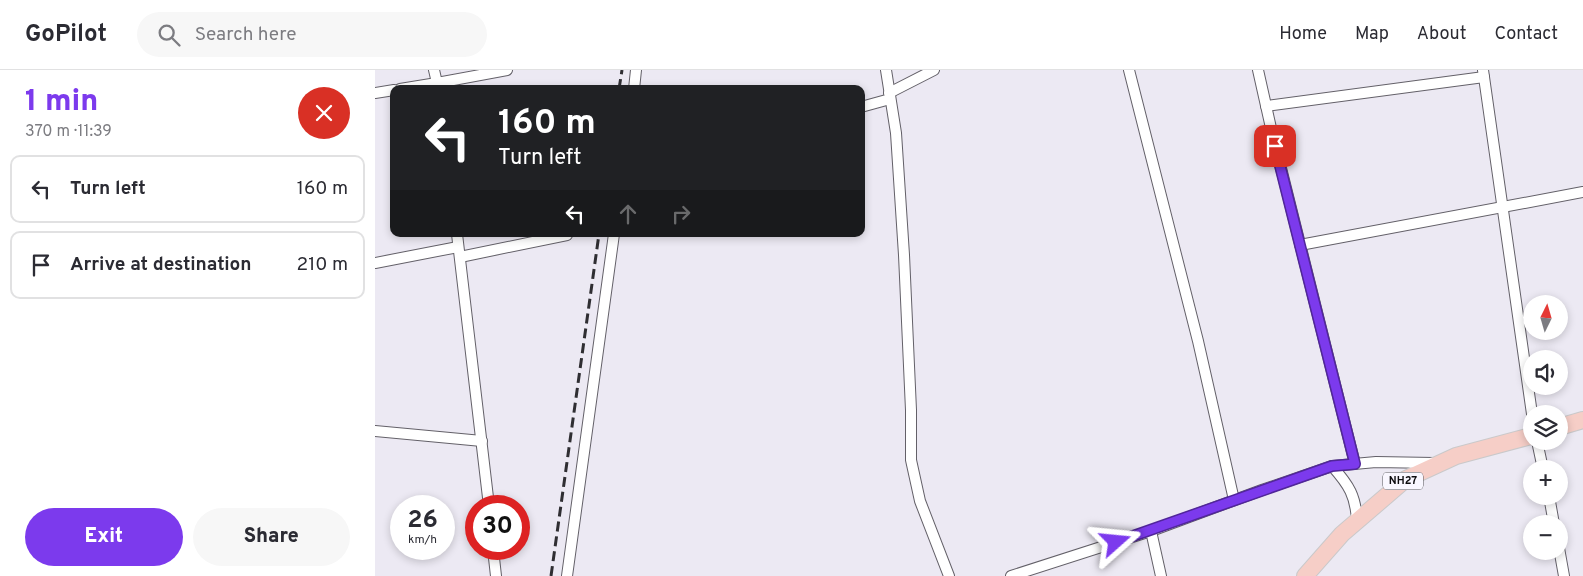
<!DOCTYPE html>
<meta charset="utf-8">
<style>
:root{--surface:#fff;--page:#f7f7f7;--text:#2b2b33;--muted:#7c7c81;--line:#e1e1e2;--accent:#7c3aed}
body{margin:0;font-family:Overpass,sans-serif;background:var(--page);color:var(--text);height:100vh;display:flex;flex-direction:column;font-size:19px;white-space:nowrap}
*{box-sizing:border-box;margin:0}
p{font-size:16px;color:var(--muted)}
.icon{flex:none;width:28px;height:28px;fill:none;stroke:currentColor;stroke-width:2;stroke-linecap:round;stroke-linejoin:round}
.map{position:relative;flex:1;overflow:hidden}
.panel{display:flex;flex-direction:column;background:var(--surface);width:375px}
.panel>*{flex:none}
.top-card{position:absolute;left:15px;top:15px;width:475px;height:152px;border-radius:10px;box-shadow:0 2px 8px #0003;background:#202124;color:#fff;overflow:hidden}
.needle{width:32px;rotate:5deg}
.buttons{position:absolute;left:1148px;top:225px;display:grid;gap:10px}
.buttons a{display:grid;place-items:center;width:45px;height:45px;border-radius:50%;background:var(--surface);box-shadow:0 2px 8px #0003;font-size:25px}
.speed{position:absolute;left:15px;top:425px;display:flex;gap:10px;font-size:25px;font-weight:700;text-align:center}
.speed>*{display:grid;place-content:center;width:65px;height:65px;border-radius:50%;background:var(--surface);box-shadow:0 2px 8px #0003;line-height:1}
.speed small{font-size:12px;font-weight:400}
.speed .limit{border:8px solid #d22;background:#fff;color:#111}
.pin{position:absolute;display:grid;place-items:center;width:42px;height:42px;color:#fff;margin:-21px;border-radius:10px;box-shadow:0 2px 8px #0006}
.me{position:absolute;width:55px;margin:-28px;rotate:72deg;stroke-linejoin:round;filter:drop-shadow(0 0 4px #0008)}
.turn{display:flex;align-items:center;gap:18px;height:105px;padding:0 25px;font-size:22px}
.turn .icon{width:65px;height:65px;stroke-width:2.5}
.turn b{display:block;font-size:35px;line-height:42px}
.lanes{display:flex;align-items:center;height:48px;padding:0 25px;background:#0003;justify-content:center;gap:25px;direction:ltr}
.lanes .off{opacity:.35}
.round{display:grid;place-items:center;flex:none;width:52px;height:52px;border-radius:26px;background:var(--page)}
.summary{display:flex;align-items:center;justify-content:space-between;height:85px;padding:0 25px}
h1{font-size:30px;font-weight:800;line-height:38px;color:var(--accent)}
.primary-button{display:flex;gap:10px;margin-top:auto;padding:10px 25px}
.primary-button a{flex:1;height:58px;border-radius:30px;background:var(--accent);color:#fff;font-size:20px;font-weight:800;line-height:58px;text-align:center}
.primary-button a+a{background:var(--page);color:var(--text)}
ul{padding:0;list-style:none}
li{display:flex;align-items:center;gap:15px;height:68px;margin:0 10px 8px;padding:0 15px;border:2px solid var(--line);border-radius:10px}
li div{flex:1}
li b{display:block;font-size:19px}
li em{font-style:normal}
header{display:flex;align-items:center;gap:30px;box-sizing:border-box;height:70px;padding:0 25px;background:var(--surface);border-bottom:1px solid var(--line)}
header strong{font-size:24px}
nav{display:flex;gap:28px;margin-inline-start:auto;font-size:18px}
.search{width:350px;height:45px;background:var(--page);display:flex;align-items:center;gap:12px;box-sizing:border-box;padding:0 18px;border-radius:28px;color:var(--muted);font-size:19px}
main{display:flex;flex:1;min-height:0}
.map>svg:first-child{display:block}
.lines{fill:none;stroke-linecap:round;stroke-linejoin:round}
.minor-casing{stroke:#636068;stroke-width:12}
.trunk-casing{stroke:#cac9ca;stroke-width:18}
.minor{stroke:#fff;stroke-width:10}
.trunk{stroke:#f6cec7;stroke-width:16}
.rail{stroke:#2f2e32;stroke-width:3;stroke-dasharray:10 5;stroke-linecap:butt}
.route-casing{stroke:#51269a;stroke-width:12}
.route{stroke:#7c3aed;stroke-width:9}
.labels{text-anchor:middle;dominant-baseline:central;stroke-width:4;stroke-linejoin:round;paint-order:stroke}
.shield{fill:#f9f7ff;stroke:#535256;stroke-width:1}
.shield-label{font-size:11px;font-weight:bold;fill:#0c0b0e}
</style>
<header>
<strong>GoPilot</strong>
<div class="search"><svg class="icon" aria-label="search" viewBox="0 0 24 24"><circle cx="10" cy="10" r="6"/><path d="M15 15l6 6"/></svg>Search here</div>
<nav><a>Home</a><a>Map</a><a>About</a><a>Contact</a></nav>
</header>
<main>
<section class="panel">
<div class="summary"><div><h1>1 min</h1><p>370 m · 11:39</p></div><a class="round" style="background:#d93025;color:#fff"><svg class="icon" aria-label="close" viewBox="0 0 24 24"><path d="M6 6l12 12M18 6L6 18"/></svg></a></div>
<ul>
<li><svg class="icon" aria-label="left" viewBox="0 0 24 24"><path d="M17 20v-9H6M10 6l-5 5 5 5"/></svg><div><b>Turn left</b></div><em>160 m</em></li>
<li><svg class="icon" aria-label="arrive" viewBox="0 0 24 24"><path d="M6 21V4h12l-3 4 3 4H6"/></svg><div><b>Arrive at destination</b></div><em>210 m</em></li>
</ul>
<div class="primary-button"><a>Exit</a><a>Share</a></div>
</section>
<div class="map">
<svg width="1208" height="506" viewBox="0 0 1208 506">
<rect width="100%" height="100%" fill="#ece9f3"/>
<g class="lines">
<!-- minor casing -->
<g class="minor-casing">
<g id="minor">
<polyline points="59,0 62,13 132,0"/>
<polyline points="511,0 521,63 529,185 536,340 536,390 545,431 574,506"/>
<polyline points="754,0 823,271 859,430"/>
<polyline points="883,0 896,58 980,394"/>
<polyline points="1108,0 1157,344"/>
<polyline points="25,19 62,13 63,19"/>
<polyline points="259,19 261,0"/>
<polyline points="0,23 19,20"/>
<polyline points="514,23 559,0"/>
<polyline points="891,36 1109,7"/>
<polyline points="486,37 515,29"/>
<polyline points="82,164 114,436"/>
<polyline points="925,175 1208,122"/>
<polyline points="85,187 192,165"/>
<polyline points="0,193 83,177"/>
<polyline points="0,361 107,371"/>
<polyline points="1162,371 1168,399"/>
<path d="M957 396C974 415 981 426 982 452"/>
<polyline points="1174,426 1179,454"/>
<polyline points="776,461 786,506"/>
<polyline points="1184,478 1189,506"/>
<polyline points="118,479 121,506"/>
<polyline points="192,506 239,164"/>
<polyline points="636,506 776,461 887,420 957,396 1001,392 1059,393"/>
</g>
</g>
<!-- trunk casing -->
<g class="trunk-casing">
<g id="trunk">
<polyline points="1184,357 1208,350"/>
<polyline points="930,506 967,464 1031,409 1081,386 1156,366"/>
</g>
</g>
<!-- minor -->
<use href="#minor" class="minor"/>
<!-- trunk -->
<use href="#trunk" class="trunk"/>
<!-- rail -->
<g class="rail">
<polyline points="244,19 247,0"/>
<polyline points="176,506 224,164"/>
</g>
</g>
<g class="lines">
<!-- route casing -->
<g class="route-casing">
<polyline id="route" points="741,472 957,396 980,394 900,76"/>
</g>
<!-- route -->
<use href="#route" class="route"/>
</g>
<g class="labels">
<!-- shield labels -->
<rect class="shield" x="1008" y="402.5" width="40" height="17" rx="4"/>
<g class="shield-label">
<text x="1028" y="411">NH27</text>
</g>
</g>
</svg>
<div class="buttons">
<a><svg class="needle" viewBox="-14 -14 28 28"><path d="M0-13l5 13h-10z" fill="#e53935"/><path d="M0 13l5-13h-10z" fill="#7c7c81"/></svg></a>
<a><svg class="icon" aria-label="sound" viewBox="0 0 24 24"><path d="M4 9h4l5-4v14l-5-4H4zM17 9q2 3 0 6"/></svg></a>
<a><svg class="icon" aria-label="layers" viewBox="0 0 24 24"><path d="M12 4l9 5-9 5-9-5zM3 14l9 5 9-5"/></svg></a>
<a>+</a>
<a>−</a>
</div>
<div class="speed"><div>26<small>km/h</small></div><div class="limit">30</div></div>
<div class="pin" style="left:900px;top:76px;background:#d93025"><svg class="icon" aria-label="arrive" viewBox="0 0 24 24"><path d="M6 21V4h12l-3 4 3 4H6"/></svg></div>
<svg class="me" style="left:741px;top:472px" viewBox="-20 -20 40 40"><path d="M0-17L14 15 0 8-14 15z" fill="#7c3aed" stroke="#fff" stroke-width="4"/></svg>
<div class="top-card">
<div class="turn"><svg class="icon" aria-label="left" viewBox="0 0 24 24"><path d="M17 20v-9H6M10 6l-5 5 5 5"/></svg><div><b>160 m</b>Turn left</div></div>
<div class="lanes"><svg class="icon" aria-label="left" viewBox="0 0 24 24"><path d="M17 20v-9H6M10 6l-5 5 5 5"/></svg><svg class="icon off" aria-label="ahead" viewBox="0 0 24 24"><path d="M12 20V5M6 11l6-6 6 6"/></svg><svg class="icon off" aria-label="right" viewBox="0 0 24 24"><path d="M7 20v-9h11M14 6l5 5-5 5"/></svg></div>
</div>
</div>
</main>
